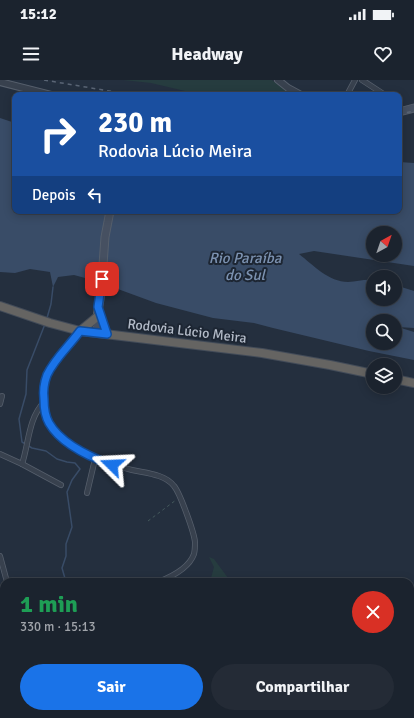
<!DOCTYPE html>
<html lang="pt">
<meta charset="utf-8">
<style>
:root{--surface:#1b232e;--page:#242b36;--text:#f1f3f6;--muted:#a0a4aa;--line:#39404a;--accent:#1a73e8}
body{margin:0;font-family:Signika,sans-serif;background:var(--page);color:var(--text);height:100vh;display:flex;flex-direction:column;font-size:15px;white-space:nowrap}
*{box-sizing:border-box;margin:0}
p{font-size:13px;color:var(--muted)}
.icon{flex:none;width:22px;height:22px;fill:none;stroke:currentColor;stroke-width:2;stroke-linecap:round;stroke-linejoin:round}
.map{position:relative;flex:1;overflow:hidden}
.drawer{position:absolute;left:0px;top:498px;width:414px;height:140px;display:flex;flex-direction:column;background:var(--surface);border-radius:12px 12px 0 0;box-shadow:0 2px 10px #0003,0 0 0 1px var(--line)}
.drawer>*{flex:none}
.banner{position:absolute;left:12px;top:12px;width:390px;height:122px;border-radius:8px;box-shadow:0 2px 10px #0003,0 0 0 1px var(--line);background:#1a4fa0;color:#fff;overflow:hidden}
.needle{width:26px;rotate:40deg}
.controls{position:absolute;left:366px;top:146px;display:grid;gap:8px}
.controls a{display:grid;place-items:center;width:36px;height:36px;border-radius:50%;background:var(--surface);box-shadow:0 2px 10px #0003,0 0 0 1px var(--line);font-size:20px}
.pin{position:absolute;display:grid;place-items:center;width:34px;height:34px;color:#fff;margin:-17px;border-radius:8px;box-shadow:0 2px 6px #0006}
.me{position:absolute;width:44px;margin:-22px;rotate:291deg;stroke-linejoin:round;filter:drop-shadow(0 0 3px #0008)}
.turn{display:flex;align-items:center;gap:14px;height:84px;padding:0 20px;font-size:18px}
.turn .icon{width:52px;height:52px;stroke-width:2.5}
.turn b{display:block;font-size:28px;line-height:34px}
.then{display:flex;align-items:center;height:38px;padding:0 20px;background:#0003;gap:8px;font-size:15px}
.round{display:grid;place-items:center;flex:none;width:42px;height:42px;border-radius:21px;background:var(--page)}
.summary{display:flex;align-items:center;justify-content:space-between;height:68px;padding:0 20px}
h1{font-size:24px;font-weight:700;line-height:30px;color:#1e9e55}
.action{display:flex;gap:8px;margin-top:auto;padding:8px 20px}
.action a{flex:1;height:46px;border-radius:24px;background:var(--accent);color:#fff;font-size:16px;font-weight:700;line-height:46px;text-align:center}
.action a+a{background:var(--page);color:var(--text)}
.status{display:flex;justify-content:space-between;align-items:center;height:28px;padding:0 20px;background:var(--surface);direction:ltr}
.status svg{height:11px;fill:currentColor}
header{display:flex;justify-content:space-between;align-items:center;height:52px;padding:0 20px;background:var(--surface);font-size:18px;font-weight:700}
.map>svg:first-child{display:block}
.green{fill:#263c3f}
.water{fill:#394c67;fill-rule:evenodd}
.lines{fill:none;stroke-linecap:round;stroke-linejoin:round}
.stream{stroke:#394c67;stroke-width:1.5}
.minor-casing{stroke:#565f6c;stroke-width:6}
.tertiary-casing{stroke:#565f6c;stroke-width:8}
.secondary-casing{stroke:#565f6c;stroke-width:9}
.trunk-casing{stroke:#434c59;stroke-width:10}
.path{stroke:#44595c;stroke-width:1;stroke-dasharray:3 3;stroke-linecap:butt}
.minor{stroke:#38414e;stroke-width:4.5}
.tertiary{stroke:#38414e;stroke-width:6}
.secondary{stroke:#465061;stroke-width:7}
.trunk{stroke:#656462;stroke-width:8}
.rail{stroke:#5a6575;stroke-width:1.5;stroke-dasharray:4 4;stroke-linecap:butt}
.route-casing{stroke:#114b97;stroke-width:10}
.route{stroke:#1a73e8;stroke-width:7}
.labels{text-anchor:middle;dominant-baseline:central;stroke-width:4;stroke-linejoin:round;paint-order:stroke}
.street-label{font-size:14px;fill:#b4bcc9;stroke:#1d2633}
.water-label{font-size:15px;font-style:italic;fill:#7c92b1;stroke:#1d2633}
</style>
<div class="status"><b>15:12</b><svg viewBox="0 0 49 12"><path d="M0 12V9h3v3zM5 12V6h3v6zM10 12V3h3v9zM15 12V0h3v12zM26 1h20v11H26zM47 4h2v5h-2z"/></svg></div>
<header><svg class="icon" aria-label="menu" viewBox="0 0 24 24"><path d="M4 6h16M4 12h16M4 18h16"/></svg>Headway<svg class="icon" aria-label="heart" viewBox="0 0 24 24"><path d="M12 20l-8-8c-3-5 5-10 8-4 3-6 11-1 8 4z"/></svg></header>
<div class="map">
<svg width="414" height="638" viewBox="0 0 414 638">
<rect width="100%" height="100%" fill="#242f3e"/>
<!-- green -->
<g class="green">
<polygon points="123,0 272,0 286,11 285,15 202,15 151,3"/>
<polygon points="209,477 214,479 231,502 210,502 214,487"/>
<polygon points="4,533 4,634 34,634 32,638 0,638 0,536"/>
<polygon points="265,634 315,634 312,638 266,638"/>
</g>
<!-- water -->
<path class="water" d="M0 38 15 43V131H399V82L414 83V186L314 171 299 174C313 185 329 202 348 202 357 202 364 199 373 200V219H395V205L414 211V248L398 247 414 252V280L369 271 273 248 254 243 213 238 156 223 96 201 74 195 58 197 53 207 50 192 30 189 15 193 0 192ZM373 153H395V175H373ZM373 241H395V263H373Z"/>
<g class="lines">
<!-- stream -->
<g class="stream">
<polyline points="47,238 51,224 53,207"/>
<polyline points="45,244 27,290 26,314 19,339 22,362 32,368 46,371 57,379 67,382 75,383 80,389 72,400 67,412 72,447 66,464 66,476 62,488 66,502"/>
<polyline points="0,598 4,597"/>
</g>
<!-- minor casing -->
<g class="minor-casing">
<g id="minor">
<polyline points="362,0 385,15"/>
<polyline points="347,15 355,0"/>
<path d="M80 251C70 265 55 278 47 295 43 305 43 317 45 328 47 343 54 351 66 360 86 376 107 384 132 390 141 392 150 393 159 396 165 398 170 401 174 406 180 413 194 452 195 462 195 466 195 470 194 474 189 488 171 497 158 502"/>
<polyline points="0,324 2,316"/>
<path d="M0 374 22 384C29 363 28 339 44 322"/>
<polyline points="22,384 61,405"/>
<polyline points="87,413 95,379"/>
<polyline points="0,476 7,502"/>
<polyline points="0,554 4,551"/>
</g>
</g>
<!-- tertiary casing -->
<g class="tertiary-casing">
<g id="tertiary">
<polyline points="278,0 288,8 301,15"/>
<polyline points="0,2 51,15"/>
</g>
</g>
<!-- secondary casing -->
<g class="secondary-casing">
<g id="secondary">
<polyline points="399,32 414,28"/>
<polyline points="99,232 107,254"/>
<polyline points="98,253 97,237 101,213 105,157 110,131"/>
</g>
</g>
<!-- trunk casing -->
<g class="trunk-casing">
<g id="trunk">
<polyline points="0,226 50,243 80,251 262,273 330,285 373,294"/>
<polyline points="80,251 97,237"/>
<polyline points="395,299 414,303"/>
</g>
</g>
<!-- path -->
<polyline class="path" points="148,441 176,420"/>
<!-- minor -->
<use href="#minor" class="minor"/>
<!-- tertiary -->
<use href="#tertiary" class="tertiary"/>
<!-- secondary -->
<use href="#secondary" class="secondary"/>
<!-- trunk -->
<use href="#trunk" class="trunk"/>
<!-- rail -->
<g class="rail">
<polyline points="44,0 133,15"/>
<polyline points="399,34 414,31"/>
</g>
</g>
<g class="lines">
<!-- route casing -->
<g class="route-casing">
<path id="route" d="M102 199 98 227 107 254 80 251C70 265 55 278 47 295 44 303 43 311 44 319 44 327 45 336 49 343 61 364 90 377 112 385"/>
</g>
<!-- route -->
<use href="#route" class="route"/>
</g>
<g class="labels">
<!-- street labels -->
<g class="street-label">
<text transform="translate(187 251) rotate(7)">Rodovia Lúcio Meira</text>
</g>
<!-- water labels -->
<g class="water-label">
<text x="245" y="178">Rio Paraíba<tspan x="245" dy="17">do Sul</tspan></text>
</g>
</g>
</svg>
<div class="controls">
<a><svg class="needle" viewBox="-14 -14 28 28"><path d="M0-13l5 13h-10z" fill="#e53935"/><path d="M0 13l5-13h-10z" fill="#a0a4aa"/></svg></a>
<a><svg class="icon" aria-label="sound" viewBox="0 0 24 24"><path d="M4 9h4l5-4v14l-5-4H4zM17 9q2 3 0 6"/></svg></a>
<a><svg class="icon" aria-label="search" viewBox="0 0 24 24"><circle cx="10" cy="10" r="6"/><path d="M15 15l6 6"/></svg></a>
<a><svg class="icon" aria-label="layers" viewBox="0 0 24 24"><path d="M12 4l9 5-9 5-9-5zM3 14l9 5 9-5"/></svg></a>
</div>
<div class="pin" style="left:102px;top:199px;background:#d93025"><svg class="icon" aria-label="arrive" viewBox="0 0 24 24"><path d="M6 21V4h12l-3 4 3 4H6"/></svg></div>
<svg class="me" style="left:112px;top:385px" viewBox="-20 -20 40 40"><path d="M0-17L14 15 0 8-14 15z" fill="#1a73e8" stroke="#fff" stroke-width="4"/></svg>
<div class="banner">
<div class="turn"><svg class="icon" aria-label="right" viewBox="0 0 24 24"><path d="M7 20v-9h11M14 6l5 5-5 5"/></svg><div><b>230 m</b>Rodovia Lúcio Meira</div></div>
<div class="then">Depois<svg class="icon" aria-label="left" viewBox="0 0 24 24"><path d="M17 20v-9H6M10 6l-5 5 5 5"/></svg></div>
</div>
<section class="drawer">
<div class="summary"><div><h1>1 min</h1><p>330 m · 15:13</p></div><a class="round" style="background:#d93025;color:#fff"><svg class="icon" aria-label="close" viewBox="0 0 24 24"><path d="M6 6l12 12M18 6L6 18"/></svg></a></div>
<div class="action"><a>Sair</a><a>Compartilhar</a></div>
</section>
</div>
